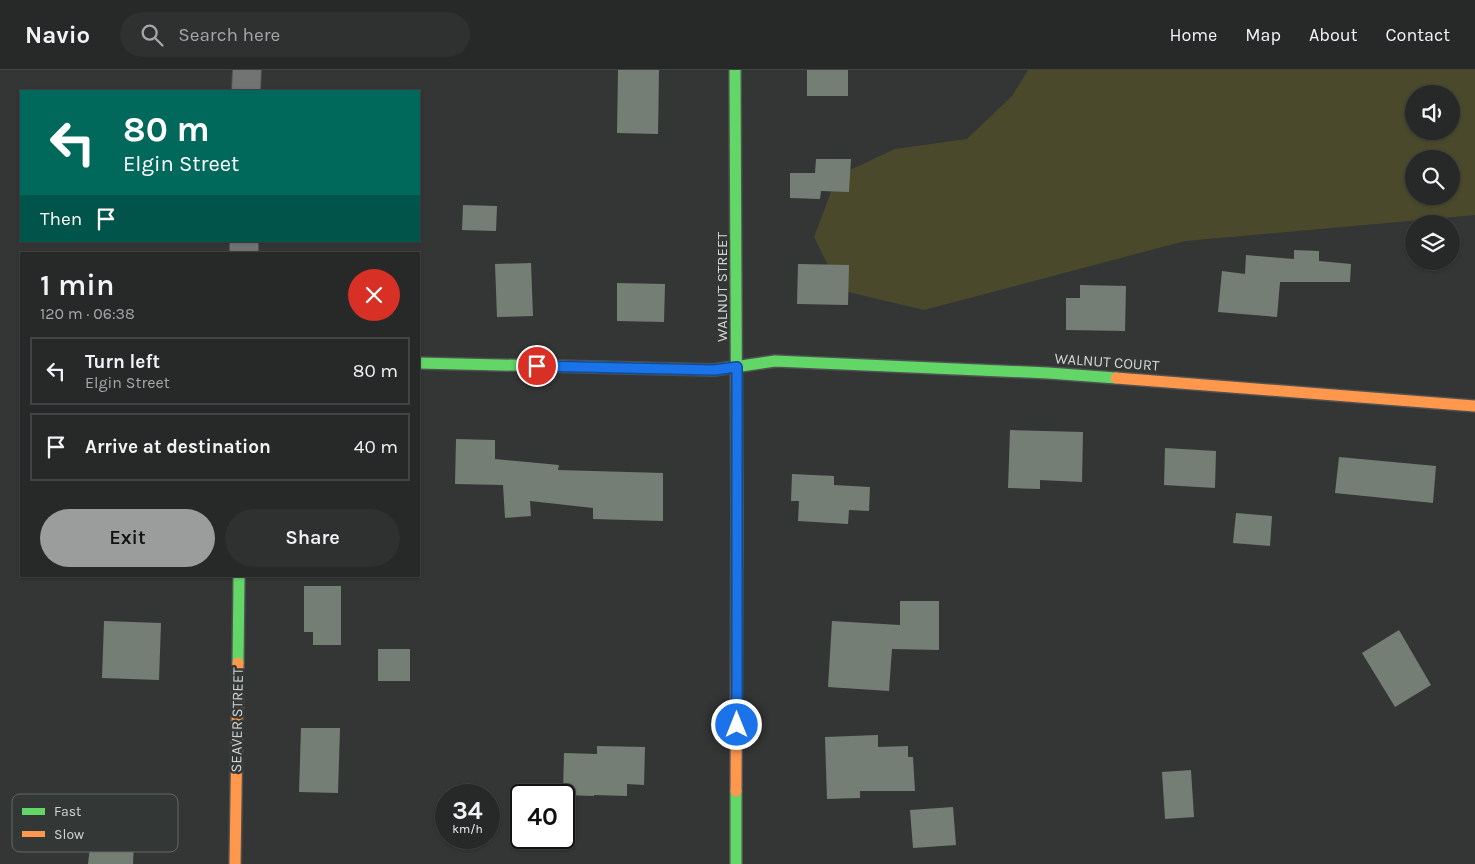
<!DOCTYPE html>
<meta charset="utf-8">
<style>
:root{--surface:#272828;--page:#2f3030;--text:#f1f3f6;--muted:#a4a6a8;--line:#434445;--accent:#9b9d9c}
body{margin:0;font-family:Karla,sans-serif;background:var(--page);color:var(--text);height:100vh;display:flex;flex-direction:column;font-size:19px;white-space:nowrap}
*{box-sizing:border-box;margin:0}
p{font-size:16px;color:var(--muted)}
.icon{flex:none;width:28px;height:28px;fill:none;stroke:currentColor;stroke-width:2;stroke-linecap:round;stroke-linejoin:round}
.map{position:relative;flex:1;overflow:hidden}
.side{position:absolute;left:20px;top:182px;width:400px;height:325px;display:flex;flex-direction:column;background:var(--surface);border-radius:0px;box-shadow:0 1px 4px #0004,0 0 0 1px var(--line)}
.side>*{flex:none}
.top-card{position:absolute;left:20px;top:20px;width:400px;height:152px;border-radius:0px;box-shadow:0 1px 4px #0004,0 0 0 1px var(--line);background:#00695c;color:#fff;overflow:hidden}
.buttons{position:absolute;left:1405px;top:15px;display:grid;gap:10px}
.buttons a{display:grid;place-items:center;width:55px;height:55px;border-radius:50%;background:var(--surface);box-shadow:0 1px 4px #0004,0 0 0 1px var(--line);font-size:25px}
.speed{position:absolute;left:435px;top:714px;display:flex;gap:10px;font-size:25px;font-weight:700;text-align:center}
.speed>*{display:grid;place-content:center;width:65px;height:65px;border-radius:50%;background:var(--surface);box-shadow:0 1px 4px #0004,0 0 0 1px var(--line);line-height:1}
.speed small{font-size:12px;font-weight:400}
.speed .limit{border:2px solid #111;border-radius:8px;background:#fff;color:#111}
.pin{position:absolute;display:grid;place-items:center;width:42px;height:42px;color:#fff;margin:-21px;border:2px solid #fff;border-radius:50%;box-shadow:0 1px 5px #0007}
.me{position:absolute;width:55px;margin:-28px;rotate:0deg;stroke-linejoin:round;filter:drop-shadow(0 0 4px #0008)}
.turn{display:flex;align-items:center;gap:18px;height:105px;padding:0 20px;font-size:22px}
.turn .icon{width:65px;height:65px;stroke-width:2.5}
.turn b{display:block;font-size:35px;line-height:42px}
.then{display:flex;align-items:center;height:48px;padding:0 20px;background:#0003;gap:10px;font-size:19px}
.round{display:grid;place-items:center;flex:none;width:52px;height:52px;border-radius:26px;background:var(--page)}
.overview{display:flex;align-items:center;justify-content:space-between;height:85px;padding:0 20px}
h1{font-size:30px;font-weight:600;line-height:38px}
.button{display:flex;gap:10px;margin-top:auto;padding:10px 20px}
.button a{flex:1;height:58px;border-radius:30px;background:var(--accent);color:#111;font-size:20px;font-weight:600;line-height:58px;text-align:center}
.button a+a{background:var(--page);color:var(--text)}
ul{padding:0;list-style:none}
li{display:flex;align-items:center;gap:15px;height:68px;margin:0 10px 8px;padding:0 10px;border:2px solid var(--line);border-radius:0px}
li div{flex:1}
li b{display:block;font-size:19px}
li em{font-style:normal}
header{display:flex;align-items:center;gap:30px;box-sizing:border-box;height:70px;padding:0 25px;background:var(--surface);border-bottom:1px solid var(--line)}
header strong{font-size:24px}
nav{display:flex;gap:28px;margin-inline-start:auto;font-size:18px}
.search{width:350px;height:45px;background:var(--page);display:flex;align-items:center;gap:12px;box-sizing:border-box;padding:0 18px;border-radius:28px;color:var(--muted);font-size:19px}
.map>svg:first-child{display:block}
.green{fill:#4b492b;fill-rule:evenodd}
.building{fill:#757e74}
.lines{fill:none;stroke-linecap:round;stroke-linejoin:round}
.street-casing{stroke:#4f5251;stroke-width:30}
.fast-casing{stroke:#4f5251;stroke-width:14}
.slow-casing{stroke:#4f5251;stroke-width:14}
.street{stroke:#727473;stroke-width:28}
.fast{stroke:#63d668;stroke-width:11}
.slow{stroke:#ff974d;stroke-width:11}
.route-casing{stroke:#114b97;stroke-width:12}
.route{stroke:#1a73e8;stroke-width:9}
.labels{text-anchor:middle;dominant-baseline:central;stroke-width:5;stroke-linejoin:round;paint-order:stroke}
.street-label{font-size:15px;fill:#d2d5d4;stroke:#333735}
.key{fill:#333735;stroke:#636665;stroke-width:1}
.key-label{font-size:14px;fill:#d2d5d4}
</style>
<header>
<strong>Navio</strong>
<div class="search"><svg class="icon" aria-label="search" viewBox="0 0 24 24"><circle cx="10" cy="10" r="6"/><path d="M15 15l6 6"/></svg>Search here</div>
<nav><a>Home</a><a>Map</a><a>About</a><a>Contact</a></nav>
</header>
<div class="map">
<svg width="1475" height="794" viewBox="0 0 1475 794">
<rect width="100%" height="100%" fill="#343635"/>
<!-- green -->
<path class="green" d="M1028 0H1475V145L1185 171 924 240 840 220 814 167 837 106 895 79 967 69 1012 26ZM1414 24H1451V61H1414ZM1414 89H1451V126H1414Z"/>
<!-- building -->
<g class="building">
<polygon points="618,0 659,0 658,64 617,63"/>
<rect x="807" y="0" width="41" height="26"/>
<polygon points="816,89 851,89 849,122 821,121 820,129 790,128 790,103 815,103"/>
<polygon points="463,135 497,136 496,161 462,160"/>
<polygon points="1294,180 1319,181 1319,191 1351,194 1350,212 1280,212 1277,247 1218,242 1222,201 1245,204 1246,185 1294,189"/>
<polygon points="531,193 533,246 497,247 495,194"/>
<polygon points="798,194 849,195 848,235 797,234"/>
<polygon points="617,213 665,214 664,252 617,251"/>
<polygon points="1080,215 1126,216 1125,261 1066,260 1066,228 1080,228"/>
<polygon points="1010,360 1083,362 1082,412 1040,410 1040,419 1008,418"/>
<polygon points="456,369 495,370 495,389 559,395 558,400 663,403 663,451 593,449 593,438 530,431 531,446 505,448 503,415 455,414"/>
<polygon points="1165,378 1216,381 1215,418 1164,415"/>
<polygon points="1339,387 1436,396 1433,433 1335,423"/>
<polygon points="792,404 834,406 834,415 870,417 869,441 849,440 848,454 798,451 799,431 791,431"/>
<polygon points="1236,443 1272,446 1270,476 1233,473"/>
<polygon points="304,516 341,516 341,575 313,575 313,562 304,562"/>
<polygon points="900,531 939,531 939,580 892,579 889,621 828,617 832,551 900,555"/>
<polygon points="104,551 161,553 159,610 102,608"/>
<polygon points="1399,560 1431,615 1395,637 1362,583"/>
<rect x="378" y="579" width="32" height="32"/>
<polygon points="301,658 340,658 338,723 299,722"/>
<polygon points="878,665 878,677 908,676 908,687 913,687 915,721 860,721 860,728 827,729 825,667"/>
<polygon points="597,676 645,677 644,715 627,714 627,726 594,725 594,726 563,725 564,683 597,684"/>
<polygon points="1191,700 1194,747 1165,749 1162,702"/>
<polygon points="953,737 956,775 913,778 910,740"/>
<polygon points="91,768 134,771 133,794 88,794"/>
</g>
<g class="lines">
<!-- street casing -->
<g class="street-casing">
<g id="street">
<polyline points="246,21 247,0"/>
<polyline points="244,184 244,171"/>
</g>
</g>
<!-- fast casing -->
<g class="fast-casing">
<g id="fast">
<polyline points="735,0 737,443"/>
<polyline points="419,293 714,300 775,291 1048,303 1116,308"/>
<polyline points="238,593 239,506"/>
<polyline points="736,794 736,721"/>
</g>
</g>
<!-- slow casing -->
<g class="slow-casing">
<g id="slow">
<polyline points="1116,308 1475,336"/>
<polyline points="736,721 737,443"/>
<polyline points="235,794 238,593"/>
</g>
</g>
<!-- street -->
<use href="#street" class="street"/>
<!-- fast -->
<use href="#fast" class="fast"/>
<!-- slow -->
<use href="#slow" class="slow"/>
</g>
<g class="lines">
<!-- route casing -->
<g class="route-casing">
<polyline id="route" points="537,296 714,300 737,297 737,655"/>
</g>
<!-- route -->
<use href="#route" class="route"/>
</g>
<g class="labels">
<!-- street labels -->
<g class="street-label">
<text transform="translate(722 217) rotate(-90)">WALNUT STREET</text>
<text transform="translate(1107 292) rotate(4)">WALNUT COURT</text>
<text transform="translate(237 650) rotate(-89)">SEAVER STREET</text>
</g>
</g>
<!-- legend -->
<rect x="12" y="724" width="166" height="58" rx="8" class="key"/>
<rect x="22" y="738" width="23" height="7" fill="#63d668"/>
<rect x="22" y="761" width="23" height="6" fill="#ff974d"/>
<g class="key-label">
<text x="54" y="746">Fast</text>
<text x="54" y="769">Slow</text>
</g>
</svg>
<div class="buttons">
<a><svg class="icon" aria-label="sound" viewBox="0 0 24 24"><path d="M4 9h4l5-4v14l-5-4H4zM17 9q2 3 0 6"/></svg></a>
<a><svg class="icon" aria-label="search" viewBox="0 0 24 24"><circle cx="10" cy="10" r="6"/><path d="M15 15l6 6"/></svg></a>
<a><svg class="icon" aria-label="layers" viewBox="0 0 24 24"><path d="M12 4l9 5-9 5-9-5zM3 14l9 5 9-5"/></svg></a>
</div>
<div class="speed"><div>34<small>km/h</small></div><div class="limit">40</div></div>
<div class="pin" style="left:537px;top:296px;background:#d93025"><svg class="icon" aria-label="arrive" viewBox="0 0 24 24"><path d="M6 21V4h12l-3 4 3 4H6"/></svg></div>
<svg class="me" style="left:737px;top:655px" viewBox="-20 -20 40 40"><circle r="17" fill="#1a73e8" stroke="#fff" stroke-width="3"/><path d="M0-11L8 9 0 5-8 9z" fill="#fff"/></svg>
<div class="top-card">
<div class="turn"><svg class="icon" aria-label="left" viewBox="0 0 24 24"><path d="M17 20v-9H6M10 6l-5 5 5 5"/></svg><div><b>80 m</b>Elgin Street</div></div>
<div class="then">Then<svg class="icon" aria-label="arrive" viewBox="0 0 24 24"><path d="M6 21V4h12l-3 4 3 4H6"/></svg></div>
</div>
<section class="side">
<div class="overview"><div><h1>1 min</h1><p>120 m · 06:38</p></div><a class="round" style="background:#d93025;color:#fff"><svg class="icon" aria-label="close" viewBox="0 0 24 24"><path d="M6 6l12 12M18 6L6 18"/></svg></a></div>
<ul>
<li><svg class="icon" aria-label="left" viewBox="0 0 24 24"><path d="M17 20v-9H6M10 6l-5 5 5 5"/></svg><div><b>Turn left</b><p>Elgin Street</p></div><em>80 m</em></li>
<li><svg class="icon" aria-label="arrive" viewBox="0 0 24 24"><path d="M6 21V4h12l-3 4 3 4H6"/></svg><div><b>Arrive at destination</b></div><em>40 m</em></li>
</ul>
<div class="button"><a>Exit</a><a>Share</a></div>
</section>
</div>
